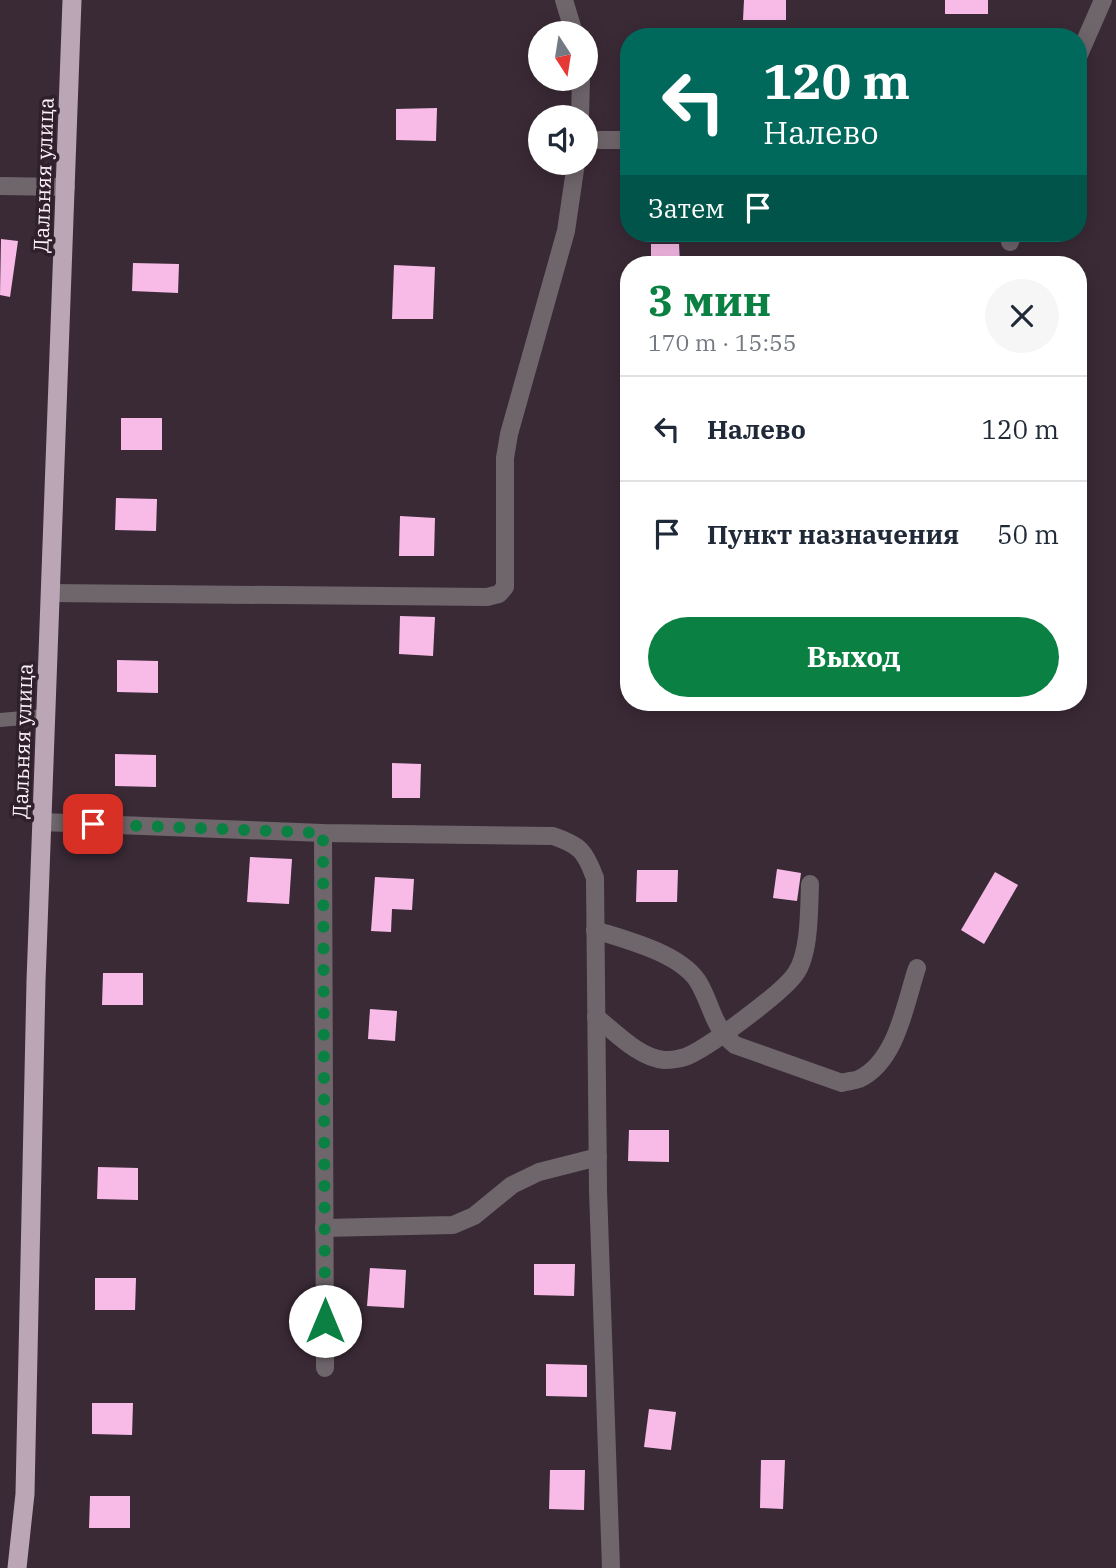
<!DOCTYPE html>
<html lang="ru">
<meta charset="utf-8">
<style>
:root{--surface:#fff;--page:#f6f6f7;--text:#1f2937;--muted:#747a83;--line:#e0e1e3;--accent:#0b8043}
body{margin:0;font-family:"IBM Plex Serif",serif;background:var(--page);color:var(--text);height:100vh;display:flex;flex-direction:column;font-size:26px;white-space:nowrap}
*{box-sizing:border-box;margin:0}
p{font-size:23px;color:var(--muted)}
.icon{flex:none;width:38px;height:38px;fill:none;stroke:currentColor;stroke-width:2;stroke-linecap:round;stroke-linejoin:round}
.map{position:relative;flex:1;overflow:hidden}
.sheet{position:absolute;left:620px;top:256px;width:467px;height:455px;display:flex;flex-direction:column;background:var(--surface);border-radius:28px;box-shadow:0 4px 18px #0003}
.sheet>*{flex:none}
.hud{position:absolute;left:620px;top:28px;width:467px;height:214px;border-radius:28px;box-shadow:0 4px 18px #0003;background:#00695c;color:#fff;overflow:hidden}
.needle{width:46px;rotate:168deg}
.buttons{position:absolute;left:528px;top:21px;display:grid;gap:14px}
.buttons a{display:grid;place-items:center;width:70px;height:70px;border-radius:50%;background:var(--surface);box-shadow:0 4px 18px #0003;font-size:35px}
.pin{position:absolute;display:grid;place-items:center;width:60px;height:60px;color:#fff;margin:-30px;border-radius:14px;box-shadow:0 4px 10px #0006}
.me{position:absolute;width:77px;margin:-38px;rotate:0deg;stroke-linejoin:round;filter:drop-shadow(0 0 5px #0008)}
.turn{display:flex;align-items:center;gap:24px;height:147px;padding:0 28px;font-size:32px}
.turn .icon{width:91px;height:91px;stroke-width:2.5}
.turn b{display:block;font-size:49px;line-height:60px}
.then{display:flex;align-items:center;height:66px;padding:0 28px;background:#0003;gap:14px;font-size:26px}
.round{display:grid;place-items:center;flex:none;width:74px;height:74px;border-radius:37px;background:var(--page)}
.headline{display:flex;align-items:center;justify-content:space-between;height:119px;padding:0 28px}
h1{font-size:42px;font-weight:700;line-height:52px;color:var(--accent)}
.button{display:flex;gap:14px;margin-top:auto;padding:14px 28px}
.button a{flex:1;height:80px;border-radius:42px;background:var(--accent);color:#fff;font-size:28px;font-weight:700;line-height:80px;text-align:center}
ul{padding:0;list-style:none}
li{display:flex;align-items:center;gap:21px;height:105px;padding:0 28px;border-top:2px solid var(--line)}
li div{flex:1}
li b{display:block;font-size:26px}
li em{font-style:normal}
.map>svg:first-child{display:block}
.building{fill:#f8bbe8}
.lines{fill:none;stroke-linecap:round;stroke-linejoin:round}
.service{stroke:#6f666c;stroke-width:14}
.minor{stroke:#6f666c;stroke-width:18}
.trunk{stroke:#baa6b4;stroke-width:19}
.route{stroke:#0b8043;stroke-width:12;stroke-dasharray:0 21.6}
.labels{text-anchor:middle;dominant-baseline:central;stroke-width:7;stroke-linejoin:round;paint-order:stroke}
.street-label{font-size:21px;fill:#fcf1f9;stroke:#30202c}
</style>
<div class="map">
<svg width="1116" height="1568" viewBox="0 0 1116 1568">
<rect width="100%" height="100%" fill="#3a2a36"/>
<!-- building -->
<g class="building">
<polygon points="744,0 786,0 786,20 743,20"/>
<rect x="945" y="0" width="43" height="14"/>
<polygon points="437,108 436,141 396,140 396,109"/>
<polygon points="1,239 18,241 10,297 0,295"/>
<polygon points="651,244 679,244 680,264 651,264"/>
<polygon points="133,263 179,264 178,293 132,291"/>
<polygon points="394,265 435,267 433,319 392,319"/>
<rect x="121" y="418" width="41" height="32"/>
<polygon points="116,498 157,499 156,531 115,530"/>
<polygon points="400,516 435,518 434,556 399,556"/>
<polygon points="400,616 435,617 433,656 399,654"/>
<polygon points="117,660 158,661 158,693 117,692"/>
<polygon points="115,754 156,755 156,787 115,786"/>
<polygon points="392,763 421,764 420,798 392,798"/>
<polygon points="250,857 292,859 289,904 247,902"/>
<polygon points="777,869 801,873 797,901 773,898"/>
<polygon points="637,870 678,870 677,902 636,902"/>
<polygon points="995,872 1018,885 984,944 961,930"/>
<polygon points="375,877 414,879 412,910 392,909 391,932 371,931"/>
<polygon points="103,973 143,973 143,1005 102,1005"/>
<polygon points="370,1009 397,1011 395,1041 368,1039"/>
<polygon points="629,1130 669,1130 669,1162 628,1161"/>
<polygon points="98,1167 138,1168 138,1200 97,1199"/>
<polygon points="534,1264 575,1264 574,1296 534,1295"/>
<polygon points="370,1268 406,1270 404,1308 367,1306"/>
<polygon points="95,1278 136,1278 135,1310 95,1310"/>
<polygon points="546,1364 587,1365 587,1397 546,1396"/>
<polygon points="92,1403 133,1403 132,1435 92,1434"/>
<polygon points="649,1409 676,1412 671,1450 644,1447"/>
<polygon points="761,1460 785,1460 783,1509 760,1508"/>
<polygon points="550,1470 585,1470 584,1510 549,1509"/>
<polygon points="90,1496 130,1496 130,1528 89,1528"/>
</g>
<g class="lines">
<!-- service -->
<polyline class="service" points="0,720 46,716"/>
<!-- minor -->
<g class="minor">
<polyline points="564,0 574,33"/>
<polyline points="1078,57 1103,0"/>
<polyline points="580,117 581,79"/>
<polyline points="586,140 628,140"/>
<polyline points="0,186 66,187"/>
<polyline points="1010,242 1013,233"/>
<polyline points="50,593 487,597 499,594 505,587 505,458 509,434 566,231 576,163"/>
<path d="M42 822 323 833 553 836C580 845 585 851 595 878L598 1190 611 1568"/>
<polyline points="323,833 325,1368"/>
<path d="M595 930C626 940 684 954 700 985 713 1009 713 1027 735 1045L842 1083C847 1081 854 1081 859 1079 897 1061 905 1004 917 968"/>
<path d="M596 1017C615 1032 639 1058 664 1060 670 1060 679 1059 685 1057 705 1050 784 992 796 973 810 953 809 908 810 884"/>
<polyline points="324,1228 453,1225 474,1216 512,1185 539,1172 598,1157"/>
</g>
<!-- trunk -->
<polyline class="trunk" points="17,1568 25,1494 36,981 72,0"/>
</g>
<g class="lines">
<!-- route -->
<polyline class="route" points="93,824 323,833 325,1321"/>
</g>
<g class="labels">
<!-- street labels -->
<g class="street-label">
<text transform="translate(43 175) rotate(-88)">Дальняя улица</text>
<text transform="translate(22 741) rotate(-88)">Дальняя улица</text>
</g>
</g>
</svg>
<div class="buttons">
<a><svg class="needle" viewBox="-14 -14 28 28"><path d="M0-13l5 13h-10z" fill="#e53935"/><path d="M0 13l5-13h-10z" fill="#747a83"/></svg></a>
<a><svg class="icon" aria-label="sound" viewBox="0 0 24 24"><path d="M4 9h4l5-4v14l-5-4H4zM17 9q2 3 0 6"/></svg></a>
</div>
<div class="pin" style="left:93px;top:824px;background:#d93025"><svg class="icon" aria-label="arrive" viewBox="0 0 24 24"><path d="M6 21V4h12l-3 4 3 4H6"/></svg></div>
<svg class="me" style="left:325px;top:1321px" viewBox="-20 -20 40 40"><circle r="19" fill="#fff"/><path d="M0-13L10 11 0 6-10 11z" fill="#0b8043"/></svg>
<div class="hud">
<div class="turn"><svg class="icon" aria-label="left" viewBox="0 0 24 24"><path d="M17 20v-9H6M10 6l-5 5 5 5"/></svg><div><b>120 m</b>Налево</div></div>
<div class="then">Затем<svg class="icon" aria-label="arrive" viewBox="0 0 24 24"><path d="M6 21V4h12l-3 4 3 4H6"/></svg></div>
</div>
<section class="sheet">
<div class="headline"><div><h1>3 мин</h1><p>170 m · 15:55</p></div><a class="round"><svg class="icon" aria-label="close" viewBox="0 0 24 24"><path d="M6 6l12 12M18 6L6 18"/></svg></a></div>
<ul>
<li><svg class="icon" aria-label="left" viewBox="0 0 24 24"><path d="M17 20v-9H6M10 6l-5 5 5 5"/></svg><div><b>Налево</b></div><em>120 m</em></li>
<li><svg class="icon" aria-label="arrive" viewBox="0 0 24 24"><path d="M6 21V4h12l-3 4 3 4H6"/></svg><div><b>Пункт назначения</b></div><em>50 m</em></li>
</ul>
<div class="button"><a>Выход</a></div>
</section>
</div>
